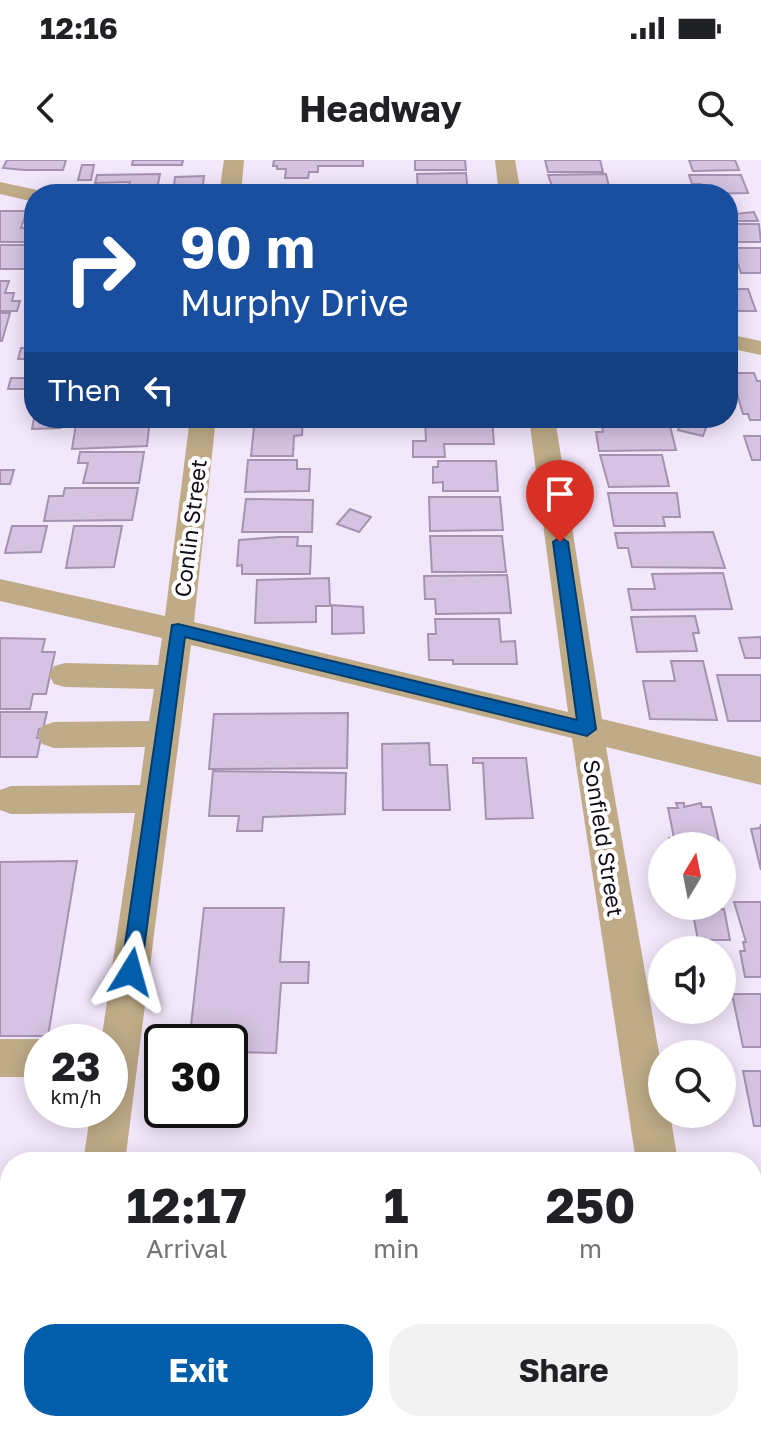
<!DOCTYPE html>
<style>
:root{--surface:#fff;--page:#f2f2f2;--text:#202124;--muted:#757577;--accent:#025daa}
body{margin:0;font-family:"Golos Text",sans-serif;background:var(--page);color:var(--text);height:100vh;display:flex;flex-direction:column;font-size:30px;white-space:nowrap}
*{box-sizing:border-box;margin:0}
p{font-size:26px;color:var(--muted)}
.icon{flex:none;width:44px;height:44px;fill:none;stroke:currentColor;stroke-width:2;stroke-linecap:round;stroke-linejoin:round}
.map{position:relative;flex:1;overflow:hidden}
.sheet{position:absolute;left:0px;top:992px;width:762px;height:280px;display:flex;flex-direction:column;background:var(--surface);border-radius:32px 32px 0 0;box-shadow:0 4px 20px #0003}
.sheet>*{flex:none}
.top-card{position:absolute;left:24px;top:24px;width:714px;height:244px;border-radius:32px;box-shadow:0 4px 20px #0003;background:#1a4fa0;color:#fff;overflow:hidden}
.needle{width:52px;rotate:10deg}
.buttons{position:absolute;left:648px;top:672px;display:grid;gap:16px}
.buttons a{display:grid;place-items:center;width:88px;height:88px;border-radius:50%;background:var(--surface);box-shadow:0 4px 20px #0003;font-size:40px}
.speed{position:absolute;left:24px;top:864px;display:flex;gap:16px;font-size:40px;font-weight:700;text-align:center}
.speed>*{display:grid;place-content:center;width:104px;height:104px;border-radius:50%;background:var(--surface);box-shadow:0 4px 20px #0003;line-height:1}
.speed small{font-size:20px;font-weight:400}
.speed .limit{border:4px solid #111;border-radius:12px;background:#fff;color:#111}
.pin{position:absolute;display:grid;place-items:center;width:68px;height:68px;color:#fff;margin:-82px -34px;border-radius:50% 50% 50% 0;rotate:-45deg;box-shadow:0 0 8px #0007}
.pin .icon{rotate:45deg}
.me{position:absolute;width:88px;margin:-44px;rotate:8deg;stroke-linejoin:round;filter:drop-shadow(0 0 6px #0008)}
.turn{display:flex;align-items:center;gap:28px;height:168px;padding:0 24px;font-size:36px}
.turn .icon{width:104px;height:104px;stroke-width:2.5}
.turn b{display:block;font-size:56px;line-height:68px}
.then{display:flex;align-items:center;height:76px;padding:0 24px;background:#0003;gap:16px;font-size:30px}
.eta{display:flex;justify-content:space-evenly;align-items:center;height:136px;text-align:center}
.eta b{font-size:48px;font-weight:700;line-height:56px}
.action{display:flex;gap:16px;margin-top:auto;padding:16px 24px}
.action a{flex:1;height:92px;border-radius:32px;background:var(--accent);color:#fff;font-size:32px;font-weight:700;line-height:92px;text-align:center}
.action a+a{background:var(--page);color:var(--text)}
.status{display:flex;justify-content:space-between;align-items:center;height:56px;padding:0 40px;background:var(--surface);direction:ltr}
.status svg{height:22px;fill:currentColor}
header{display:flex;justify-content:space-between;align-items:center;height:104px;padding:0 24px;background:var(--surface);font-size:36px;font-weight:700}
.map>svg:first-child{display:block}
.building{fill:#d6c3e3;stroke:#a592b1;stroke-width:2}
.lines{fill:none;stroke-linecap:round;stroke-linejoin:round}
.minor{fill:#bfab87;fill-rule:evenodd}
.route{fill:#025daa;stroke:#013c6e;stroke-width:2}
.labels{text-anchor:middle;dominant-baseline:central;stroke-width:8;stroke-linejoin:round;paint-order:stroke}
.street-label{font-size:22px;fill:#120b16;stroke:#fff}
</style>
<div class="status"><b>12:16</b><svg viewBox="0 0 49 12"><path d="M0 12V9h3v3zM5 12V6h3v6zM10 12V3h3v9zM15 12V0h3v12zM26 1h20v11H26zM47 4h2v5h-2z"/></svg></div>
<header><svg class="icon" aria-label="back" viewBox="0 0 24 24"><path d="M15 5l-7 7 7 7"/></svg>Headway<svg class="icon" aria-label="search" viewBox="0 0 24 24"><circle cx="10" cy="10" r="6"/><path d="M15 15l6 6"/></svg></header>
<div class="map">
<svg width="761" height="1272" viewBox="0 0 761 1272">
<rect width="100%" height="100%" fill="#f3e7fb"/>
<!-- building -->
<g class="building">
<polygon points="7,0 66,0 63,10 24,10 3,8"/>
<polygon points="133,0 183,0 182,5 132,5"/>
<polygon points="274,0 363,0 363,6 318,6 318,12 309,12 308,18 285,18 286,9 277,9 277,6 273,6"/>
<polygon points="415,0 465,0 466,10 415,10"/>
<polygon points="545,0 600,0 603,12 548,12"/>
<polygon points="689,0 735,0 739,10 693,11"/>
<polygon points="82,5 94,5 91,20 78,20"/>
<polygon points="466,13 468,34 421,34 418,31 417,14"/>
<polygon points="160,14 156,34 136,34 138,25 129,25 130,22 95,23 97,15"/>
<polygon points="606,14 610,31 595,31 596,34 555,34 548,15"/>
<polygon points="689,15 741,15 748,33 704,34 701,24 692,24"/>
<polygon points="204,16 202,34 173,34 175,17"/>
<polygon points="258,26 281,26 281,30 294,30 294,34 257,34"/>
<polygon points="651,28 676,28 678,34 653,34"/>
<polygon points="728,43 733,43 735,54 754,52 758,61 728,61"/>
<polygon points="0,51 27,51 21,68 34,68 34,82 0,82"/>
<polygon points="728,64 759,64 761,82 730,82"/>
<rect x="0" y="85" width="34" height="24"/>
<polygon points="728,88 761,88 761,113 741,113 738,104 728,104"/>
<polygon points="728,115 735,129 748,129 756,151 728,151"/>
<polygon points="0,121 9,121 5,133 14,133 12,141 20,141 17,151 0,151"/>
<polygon points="0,153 10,153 2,181 0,181"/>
<polygon points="21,188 34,188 34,199 18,199"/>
<polygon points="731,213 754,213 757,221 761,221 761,260 750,260 748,254 743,254"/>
<polygon points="11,218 34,218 34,229 8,229"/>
<polygon points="34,258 63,258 61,268 32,269"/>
<polygon points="97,258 150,258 147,286 72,289 76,264"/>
<polygon points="255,258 303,258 302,275 294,276 293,296 251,296"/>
<polygon points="425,258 492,258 494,284 444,284 445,297 413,297 413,281 426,281"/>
<polygon points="601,258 668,258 676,290 599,291 596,272 603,272"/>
<polygon points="683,258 708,262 703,276 678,270"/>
<polygon points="744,276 761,276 761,300 752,300"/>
<polygon points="80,292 144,292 139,323 83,323 88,303 78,303"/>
<polygon points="600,295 662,295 669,326 609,327"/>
<polygon points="248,300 297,300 297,309 310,309 309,331 245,332"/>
<polygon points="438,301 496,301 498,331 443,331 443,322 433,323 433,307 438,307"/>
<polygon points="0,310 14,310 10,324 0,324"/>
<polygon points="65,328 138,328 132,360 44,361 49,336 63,336"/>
<polygon points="608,333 677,333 680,357 663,357 665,366 614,366"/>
<polygon points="429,337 500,337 503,370 430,371"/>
<polygon points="246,339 313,340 312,372 242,372"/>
<polygon points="350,349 371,357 359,372 337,364"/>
<polygon points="12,366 47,366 41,392 5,393"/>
<polygon points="74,366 122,366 114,407 66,408"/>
<polygon points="713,372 725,408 632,407 628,388 618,388 615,373"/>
<polygon points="430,376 502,376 506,412 432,412"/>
<polygon points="279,377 298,377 297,386 311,386 310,414 242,414 242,405 237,406 239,380"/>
<polygon points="723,413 732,449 632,450 628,429 655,429 652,414"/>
<polygon points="507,415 511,453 436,454 435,439 425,439 424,416"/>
<polygon points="329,418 330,445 363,447 364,473 332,474 332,446 316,446 316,462 255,463 257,420"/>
<polygon points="695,456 699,473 693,473 697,491 637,492 631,457"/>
<polygon points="435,459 499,459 501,482 515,481 517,504 453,504 453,500 429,500 428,474 436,474"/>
<polygon points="761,477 761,498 745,498 739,478"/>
<polygon points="0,478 45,479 42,492 55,492 46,534 33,534 30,549 0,549"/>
<polygon points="671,501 703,501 717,560 650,559 643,521 675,521"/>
<polygon points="717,515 761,515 761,561 728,561"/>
<polygon points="0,552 47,552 43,569 39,569 37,578 41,578 37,597 0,597"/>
<polygon points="348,553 347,608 209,609 214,554"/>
<polygon points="429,583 430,605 447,605 450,650 383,650 382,584"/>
<polygon points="473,598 526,598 533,658 486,659 483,603 473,603"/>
<polygon points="213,611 346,613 345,654 263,657 262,671 237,671 239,656 209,656"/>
<polygon points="676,643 684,643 684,647 701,643 702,647 711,647 720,686 669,684 669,678 674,678 668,648 678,648"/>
<polygon points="761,664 761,710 751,669 760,668"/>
<polygon points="77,701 48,876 0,876 0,702"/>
<polygon points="734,742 761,742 761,817 745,817 740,791 745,791 743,782 746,782"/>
<polygon points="204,748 284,748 280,802 309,802 308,823 281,823 276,893 230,892 230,882 198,882 199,875 190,875"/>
<polygon points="692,749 724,749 730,780 698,780"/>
<polygon points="732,834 761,834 761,887 743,887"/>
<polygon points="743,911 761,911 761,966 754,966"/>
<polygon points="10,1032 10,1164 0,1164 0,1033"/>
</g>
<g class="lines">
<!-- minor -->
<g class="minor">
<polygon points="224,0 244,0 241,34 219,34"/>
<polygon points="495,0 515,0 521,34 499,34"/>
<polygon points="0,22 42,31 43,34 34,34 34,42 0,34"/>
<polygon points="728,174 761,181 761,195 728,188"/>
<polygon points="190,258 216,258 194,462 568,552 529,258 555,258 602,559 761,597 761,625 606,587 662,910 662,954 670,954 678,1002 636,1002 572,578 191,485 125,1002 83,1002 91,950 110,950 110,882 101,882 135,653 11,654 0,650 0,630 11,626 140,625 145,587 54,588 42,584 38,575 42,566 54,562 149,561 154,529 65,527 54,524 49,515 54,506 65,503 158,505 162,478 0,441 0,419 165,456"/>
<polygon points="0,879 42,879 50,882 42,882 42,917 0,917"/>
<rect x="0" y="1196" width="10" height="46"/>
<polygon points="45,1262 93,1262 91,1272 43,1272"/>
<polygon points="216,1262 296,1262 300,1272 221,1272"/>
<polygon points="675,1262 723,1262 725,1272 677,1272"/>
</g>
</g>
<!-- route -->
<polygon class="route" points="560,377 568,382 596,569 587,576 185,477 141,812 138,818 131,821 123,818 121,812 172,465 178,464 577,560 553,382"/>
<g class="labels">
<!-- street labels -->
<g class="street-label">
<text transform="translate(190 368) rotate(-83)">Conlin Street</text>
<text transform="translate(604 678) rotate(81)">Sonfield Street</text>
</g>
</g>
</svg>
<div class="buttons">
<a><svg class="needle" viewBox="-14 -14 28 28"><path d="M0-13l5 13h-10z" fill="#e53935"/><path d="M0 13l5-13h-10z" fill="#757577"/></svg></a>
<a><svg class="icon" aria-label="sound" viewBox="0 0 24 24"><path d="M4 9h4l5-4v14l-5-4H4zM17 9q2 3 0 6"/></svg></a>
<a><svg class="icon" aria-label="search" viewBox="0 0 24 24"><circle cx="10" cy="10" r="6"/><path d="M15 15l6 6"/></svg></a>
</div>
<div class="speed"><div>23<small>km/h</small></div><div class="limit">30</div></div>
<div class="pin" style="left:560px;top:382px;background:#d93025"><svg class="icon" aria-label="arrive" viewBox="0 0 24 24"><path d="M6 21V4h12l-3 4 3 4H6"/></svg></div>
<svg class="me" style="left:131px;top:812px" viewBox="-20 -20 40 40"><path d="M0-17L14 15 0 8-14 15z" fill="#025daa" stroke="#fff" stroke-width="4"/></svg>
<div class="top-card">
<div class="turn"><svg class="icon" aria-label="right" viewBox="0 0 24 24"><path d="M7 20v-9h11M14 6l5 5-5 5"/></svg><div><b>90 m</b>Murphy Drive</div></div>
<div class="then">Then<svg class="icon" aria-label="left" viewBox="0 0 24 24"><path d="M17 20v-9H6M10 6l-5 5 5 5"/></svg></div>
</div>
<section class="sheet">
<div class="eta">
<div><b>12:17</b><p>Arrival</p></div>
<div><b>1</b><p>min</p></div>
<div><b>250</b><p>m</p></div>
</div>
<div class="action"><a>Exit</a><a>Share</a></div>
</section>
</div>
